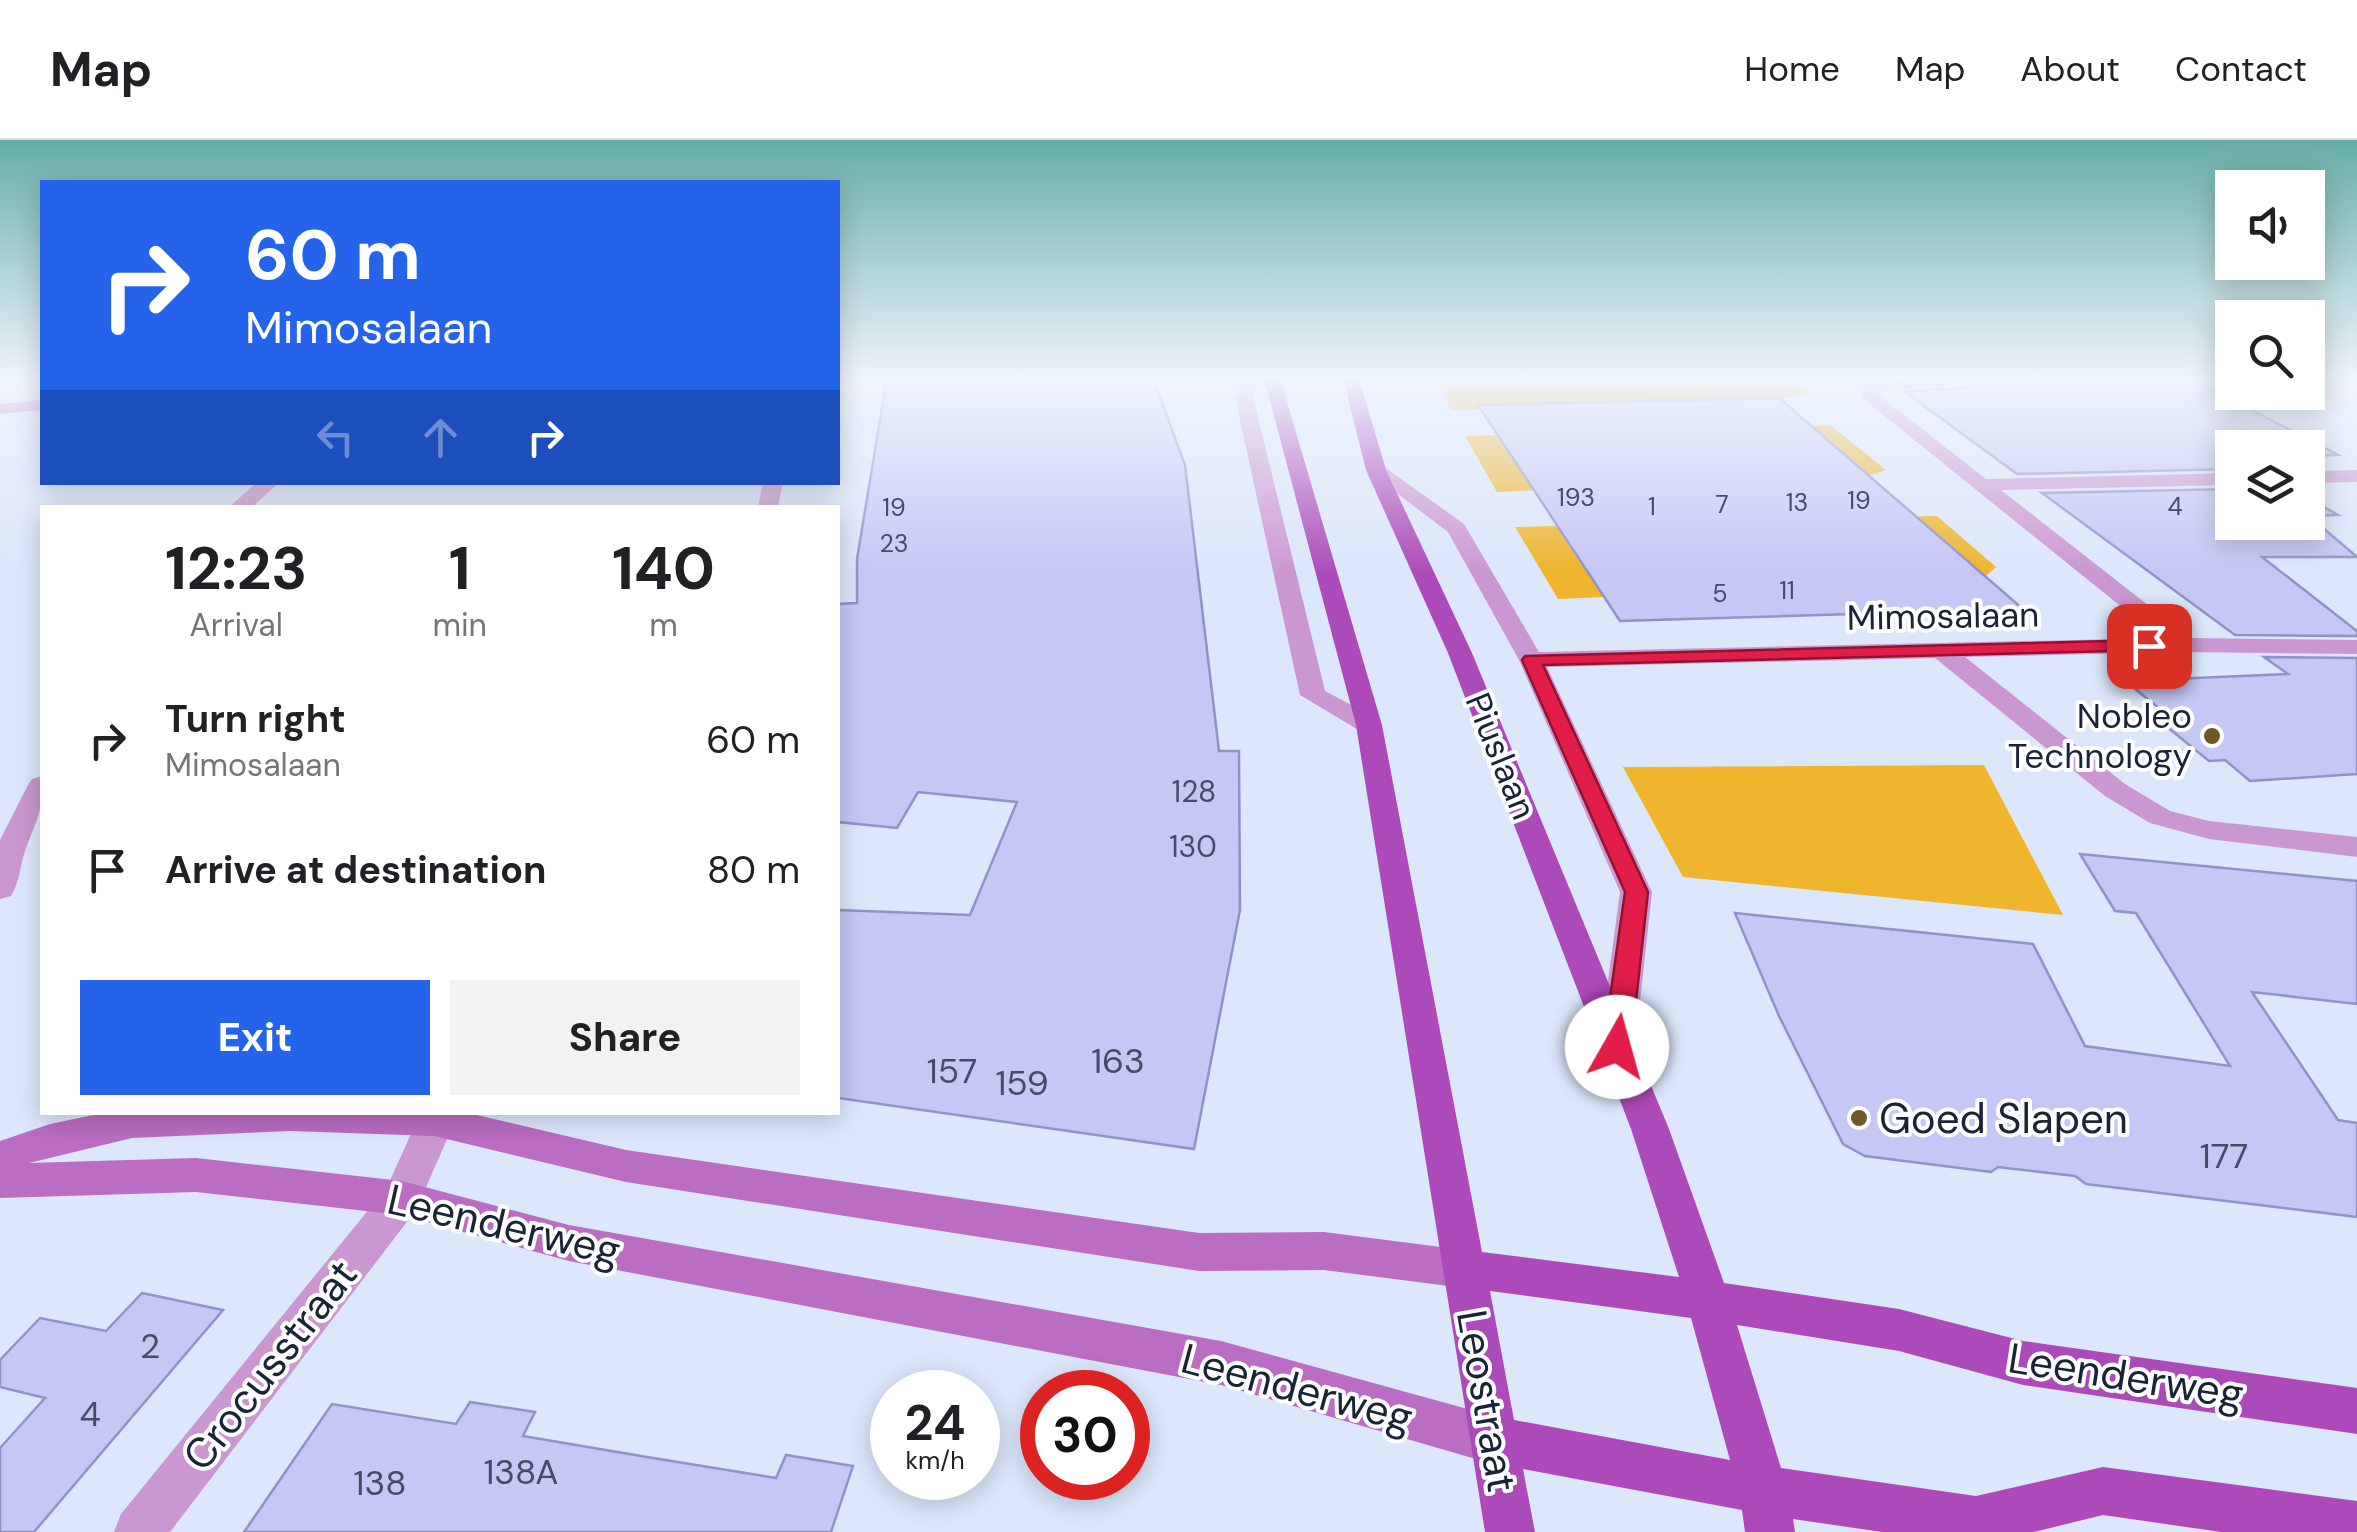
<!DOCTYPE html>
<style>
:root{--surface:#fff;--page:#f2f2f2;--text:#202124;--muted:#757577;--line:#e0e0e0;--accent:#2563eb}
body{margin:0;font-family:"DM Sans",sans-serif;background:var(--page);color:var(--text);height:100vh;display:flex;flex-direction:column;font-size:38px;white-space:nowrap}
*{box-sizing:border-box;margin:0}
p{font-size:32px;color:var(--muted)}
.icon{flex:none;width:55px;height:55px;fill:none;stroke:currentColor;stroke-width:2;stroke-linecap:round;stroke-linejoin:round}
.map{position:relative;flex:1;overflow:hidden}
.sheet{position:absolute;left:40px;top:365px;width:800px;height:610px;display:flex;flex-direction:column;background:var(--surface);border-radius:0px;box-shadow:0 5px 25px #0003}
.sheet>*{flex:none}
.banner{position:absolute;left:40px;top:40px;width:800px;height:305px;border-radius:0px;box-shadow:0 5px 25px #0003;background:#2563eb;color:#fff;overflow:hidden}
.controls{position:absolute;left:2215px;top:30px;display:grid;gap:20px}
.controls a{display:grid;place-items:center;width:110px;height:110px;border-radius:0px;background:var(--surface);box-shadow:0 5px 25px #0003;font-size:50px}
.speed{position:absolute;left:870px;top:1230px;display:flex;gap:20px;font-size:50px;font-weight:700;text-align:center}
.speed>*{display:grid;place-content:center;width:130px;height:130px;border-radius:50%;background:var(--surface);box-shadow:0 5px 25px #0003;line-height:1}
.speed small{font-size:25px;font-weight:400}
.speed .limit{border:15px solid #d22;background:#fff;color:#111}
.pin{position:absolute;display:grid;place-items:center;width:85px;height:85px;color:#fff;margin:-42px;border-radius:20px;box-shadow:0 5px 15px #0006}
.me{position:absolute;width:110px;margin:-55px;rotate:7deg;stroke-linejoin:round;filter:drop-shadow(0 0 8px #0008)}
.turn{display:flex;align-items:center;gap:35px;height:210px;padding:0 40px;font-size:45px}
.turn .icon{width:130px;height:130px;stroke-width:2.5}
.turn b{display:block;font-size:70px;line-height:85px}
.lanes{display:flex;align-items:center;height:95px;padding:0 40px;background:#0003;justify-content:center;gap:50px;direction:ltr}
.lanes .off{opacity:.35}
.eta{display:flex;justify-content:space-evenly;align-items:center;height:170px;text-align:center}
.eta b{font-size:60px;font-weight:700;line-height:70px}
.cta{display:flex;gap:20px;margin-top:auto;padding:20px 40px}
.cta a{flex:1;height:115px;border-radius:0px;background:var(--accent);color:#fff;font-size:40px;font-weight:700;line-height:115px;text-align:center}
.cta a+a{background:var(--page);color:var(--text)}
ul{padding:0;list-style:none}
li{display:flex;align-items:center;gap:30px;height:130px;padding:0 40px}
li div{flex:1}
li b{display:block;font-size:38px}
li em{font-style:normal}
header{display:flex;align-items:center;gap:60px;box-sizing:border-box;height:140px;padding:0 50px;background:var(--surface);border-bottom:2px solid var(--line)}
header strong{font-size:48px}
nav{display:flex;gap:55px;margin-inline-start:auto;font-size:35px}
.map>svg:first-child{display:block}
.green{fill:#eeb52d}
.building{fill:#c5c7f5;stroke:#9192c6;stroke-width:2.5}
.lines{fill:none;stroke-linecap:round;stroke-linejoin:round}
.street{fill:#cb97d0;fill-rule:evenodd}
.secondary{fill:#bb6cc3;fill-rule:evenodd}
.primary{fill:#ad4ab9;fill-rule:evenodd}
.route{fill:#e11d48;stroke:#92132f;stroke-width:2.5}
.poi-dot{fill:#705929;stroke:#fff;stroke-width:4}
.labels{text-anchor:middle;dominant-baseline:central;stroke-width:8;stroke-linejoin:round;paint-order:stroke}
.far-number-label{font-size:25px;fill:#454d66}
.number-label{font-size:30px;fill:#454d66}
.street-label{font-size:35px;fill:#1a2437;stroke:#fff}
.poi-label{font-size:35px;fill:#1a2437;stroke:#fff;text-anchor:end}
.near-number-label{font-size:35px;fill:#454d66}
.near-poi-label{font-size:42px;fill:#1a2437;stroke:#fff;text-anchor:start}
.near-street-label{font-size:42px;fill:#1a2437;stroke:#fff}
</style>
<header>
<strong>Map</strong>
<nav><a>Home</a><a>Map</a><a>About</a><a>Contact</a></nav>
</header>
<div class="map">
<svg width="2357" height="1392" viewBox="0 0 2357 1392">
<rect width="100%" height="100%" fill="#dce7fc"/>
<!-- green -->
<g class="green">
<polygon points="1435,238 1796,238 1809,249 1804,256 1779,258 1451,270"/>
<polygon points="1830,285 1886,330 1868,336 1497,352 1465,296"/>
<polygon points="1937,376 1996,427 1986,436 1599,446 1604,457 1558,459 1515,387"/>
<polygon points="1984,625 2063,775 1683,737 1623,627"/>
</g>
<!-- building -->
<g class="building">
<polygon points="887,238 1153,238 1185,325 1219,611 1239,611 1240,770 1194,1009 838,958 838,770 970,775 1017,662 918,652 897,688 838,682 838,464 857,463 857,419"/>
<polygon points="2083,238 2191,238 2338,315 2308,316 2308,308 2232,308 2232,329 2017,334 1905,252"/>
<polygon points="1779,258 2023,469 1620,481 1478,265"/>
<polygon points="2232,349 2232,382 2308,382 2308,358 2338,375 2309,376 2357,417 2262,417 2357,491 2357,496 2235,495 2042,353"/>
<polygon points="2264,517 2357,518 2357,634 2250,641 2225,620 2209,621 2150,573 2164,572 2125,541 2288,534"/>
<polygon points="2080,714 2357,741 2357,864 2252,852 2338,980 2357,983 2357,1077 2086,1044 2075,1036 1998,1027 1991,1032 1865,1016 1843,1004 1779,876 1735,773 2033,804 2085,906 2230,926 2136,773 2115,771"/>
<polygon points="142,1153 223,1170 34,1392 0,1392 0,1308 45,1258 0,1247 0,1220 40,1178 106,1191"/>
<polygon points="470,1262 535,1272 523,1296 647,1317 776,1338 786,1315 853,1326 831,1392 244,1392 332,1264 456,1284"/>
</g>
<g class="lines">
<!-- street -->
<g class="street">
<polygon points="1245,238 1261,238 1253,257 1325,551 1378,579 1382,585 1378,591 1360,591 1300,555 1235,257"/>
<polygon points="1980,238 1972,243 1884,250 1879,255 1986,339 2232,333 2232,345 2001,350 2190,498 2357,500 2357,514 2184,512 1965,517 2125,644 2170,671 2209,681 2357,697 2357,717 2209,699 2150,683 2105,656 1935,518 1547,527 1652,752 1635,907 1630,917 1617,921 1604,917 1599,907 1620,752 1519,520 1448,392 1366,330 1376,324 1383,326 1464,384 1539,512 2160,498 1861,257 1864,245 1907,238"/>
<polygon points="2357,330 2357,342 2308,343 2308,331"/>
<polygon points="257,342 280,342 251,368 228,368"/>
<polygon points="763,342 783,342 778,368 758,368"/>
<path d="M42 636C44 669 37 679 26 708 20 724 20 742 11 756L0 759V700L28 645 32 639Z"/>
<polygon points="421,972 459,972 416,1070 170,1392 114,1392 121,1374 387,1047"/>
</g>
<!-- secondary -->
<g class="secondary">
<polygon points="42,260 42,270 0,274 0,264"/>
<polygon points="108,972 464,972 626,1010 1199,1093 1324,1092 1464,1110 1479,1116 1485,1129 1479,1142 1464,1148 1324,1130 1199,1131 626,1042 434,996 290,991 132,998 29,1023 196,1018 402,1041 569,1085 1221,1201 1493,1276 1510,1283 1517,1300 1510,1317 1493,1324 1221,1245 569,1121 402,1075 196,1052 0,1058 0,1001 50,984"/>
</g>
<!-- primary -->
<path class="primary" d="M1264 238H1280L1382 585 1482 1112 1679 1137 1631 989 1448 513 1366 330 1343 238H1359L1386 330 1472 513 1669 989 1724 1143 1899 1169 2023 1201 2357 1248V1294L2023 1245 1899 1211 1737 1185 1781 1328 1976 1356 2103 1327 2357 1361V1392H2221L2103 1375 2034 1392H1882L1793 1379 1795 1392H1745L1742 1370 1523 1329 1535 1392H1485L1356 585ZM1490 1151 1691 1178 1730 1320 1514 1280Z"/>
</g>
<!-- sky -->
<linearGradient id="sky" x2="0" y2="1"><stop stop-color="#66ada6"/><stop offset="0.55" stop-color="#eff4fe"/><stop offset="1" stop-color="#eff4fe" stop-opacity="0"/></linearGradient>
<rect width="2357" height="433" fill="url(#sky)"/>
<!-- route -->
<polygon class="route" points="2149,500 2159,506 2156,510 1543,525 1648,752 1631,907 1627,914 1617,917 1607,914 1603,907 1625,752 1522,520 1525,516"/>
<!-- markers -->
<g class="poi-dot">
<circle cx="2212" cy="596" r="10"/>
<circle cx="1859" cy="978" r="10"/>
</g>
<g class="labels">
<!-- far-number labels -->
<g class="far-number-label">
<text x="1576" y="357">193</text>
<text x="1859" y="360">19</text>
<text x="1797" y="362">13</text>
<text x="1722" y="364">7</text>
<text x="1652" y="366">1</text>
<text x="2175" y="366">4</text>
<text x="894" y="367">19</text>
<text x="894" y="403">23</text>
<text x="1787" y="450">11</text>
<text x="1720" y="453">5</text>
</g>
<!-- number labels -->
<g class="number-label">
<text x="1194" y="651">128</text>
<text x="1193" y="706">130</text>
</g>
<!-- street labels -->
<g class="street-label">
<text transform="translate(1943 476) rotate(-1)">Mimosalaan</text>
<text transform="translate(1501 616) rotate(68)">Piuslaan</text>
</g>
<!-- poi labels -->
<g class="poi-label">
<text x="2192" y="576">Nobleo<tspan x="2192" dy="40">Technology</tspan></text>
</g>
<!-- near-number labels -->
<g class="near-number-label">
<text x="1118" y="921">163</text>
<text x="952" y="931">157</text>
<text x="1022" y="943">159</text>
<text x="2224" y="1016">177</text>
<text x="150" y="1206">2</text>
<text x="90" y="1274">4</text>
<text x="521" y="1332">138A</text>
<text x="380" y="1343">138</text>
</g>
<!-- near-poi labels -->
<g class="near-poi-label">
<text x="1879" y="978">Goed Slapen</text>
</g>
<!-- near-street labels -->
<g class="near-street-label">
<text transform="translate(504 1085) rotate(13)">Leenderweg</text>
<text transform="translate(270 1225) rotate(-52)">Crocusstraat</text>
<text transform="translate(2126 1236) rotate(9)">Leenderweg</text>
<text transform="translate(1297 1248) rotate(15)">Leenderweg</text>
<text transform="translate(1487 1261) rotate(80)">Leostraat</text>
</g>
</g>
</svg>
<div class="controls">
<a><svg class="icon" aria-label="sound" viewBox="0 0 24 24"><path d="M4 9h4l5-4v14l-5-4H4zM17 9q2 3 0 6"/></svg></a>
<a><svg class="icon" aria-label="search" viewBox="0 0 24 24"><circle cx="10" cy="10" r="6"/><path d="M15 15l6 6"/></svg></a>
<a><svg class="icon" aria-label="layers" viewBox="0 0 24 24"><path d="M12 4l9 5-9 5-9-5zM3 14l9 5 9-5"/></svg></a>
</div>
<div class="speed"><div>24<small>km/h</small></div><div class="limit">30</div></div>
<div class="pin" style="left:2149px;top:506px;background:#d93025"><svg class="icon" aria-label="arrive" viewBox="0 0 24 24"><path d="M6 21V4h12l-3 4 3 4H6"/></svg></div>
<svg class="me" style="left:1617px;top:907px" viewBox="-20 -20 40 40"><circle r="19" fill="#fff"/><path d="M0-13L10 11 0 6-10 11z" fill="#e11d48"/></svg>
<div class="banner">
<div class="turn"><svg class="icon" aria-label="right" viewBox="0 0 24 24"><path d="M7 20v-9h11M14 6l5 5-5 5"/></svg><div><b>60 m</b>Mimosalaan</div></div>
<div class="lanes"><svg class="icon off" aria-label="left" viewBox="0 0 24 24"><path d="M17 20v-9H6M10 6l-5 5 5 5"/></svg><svg class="icon off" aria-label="ahead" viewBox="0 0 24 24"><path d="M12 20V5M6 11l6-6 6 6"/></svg><svg class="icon" aria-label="right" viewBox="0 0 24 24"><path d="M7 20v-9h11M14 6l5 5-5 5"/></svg></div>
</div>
<section class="sheet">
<div class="eta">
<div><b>12:23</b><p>Arrival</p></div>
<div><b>1</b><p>min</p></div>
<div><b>140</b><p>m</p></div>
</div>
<ul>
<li><svg class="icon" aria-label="right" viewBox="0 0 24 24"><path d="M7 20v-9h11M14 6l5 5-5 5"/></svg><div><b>Turn right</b><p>Mimosalaan</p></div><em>60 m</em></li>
<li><svg class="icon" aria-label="arrive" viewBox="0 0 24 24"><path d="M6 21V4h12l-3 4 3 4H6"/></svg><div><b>Arrive at destination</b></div><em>80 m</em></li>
</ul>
<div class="cta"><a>Exit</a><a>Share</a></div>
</section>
</div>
